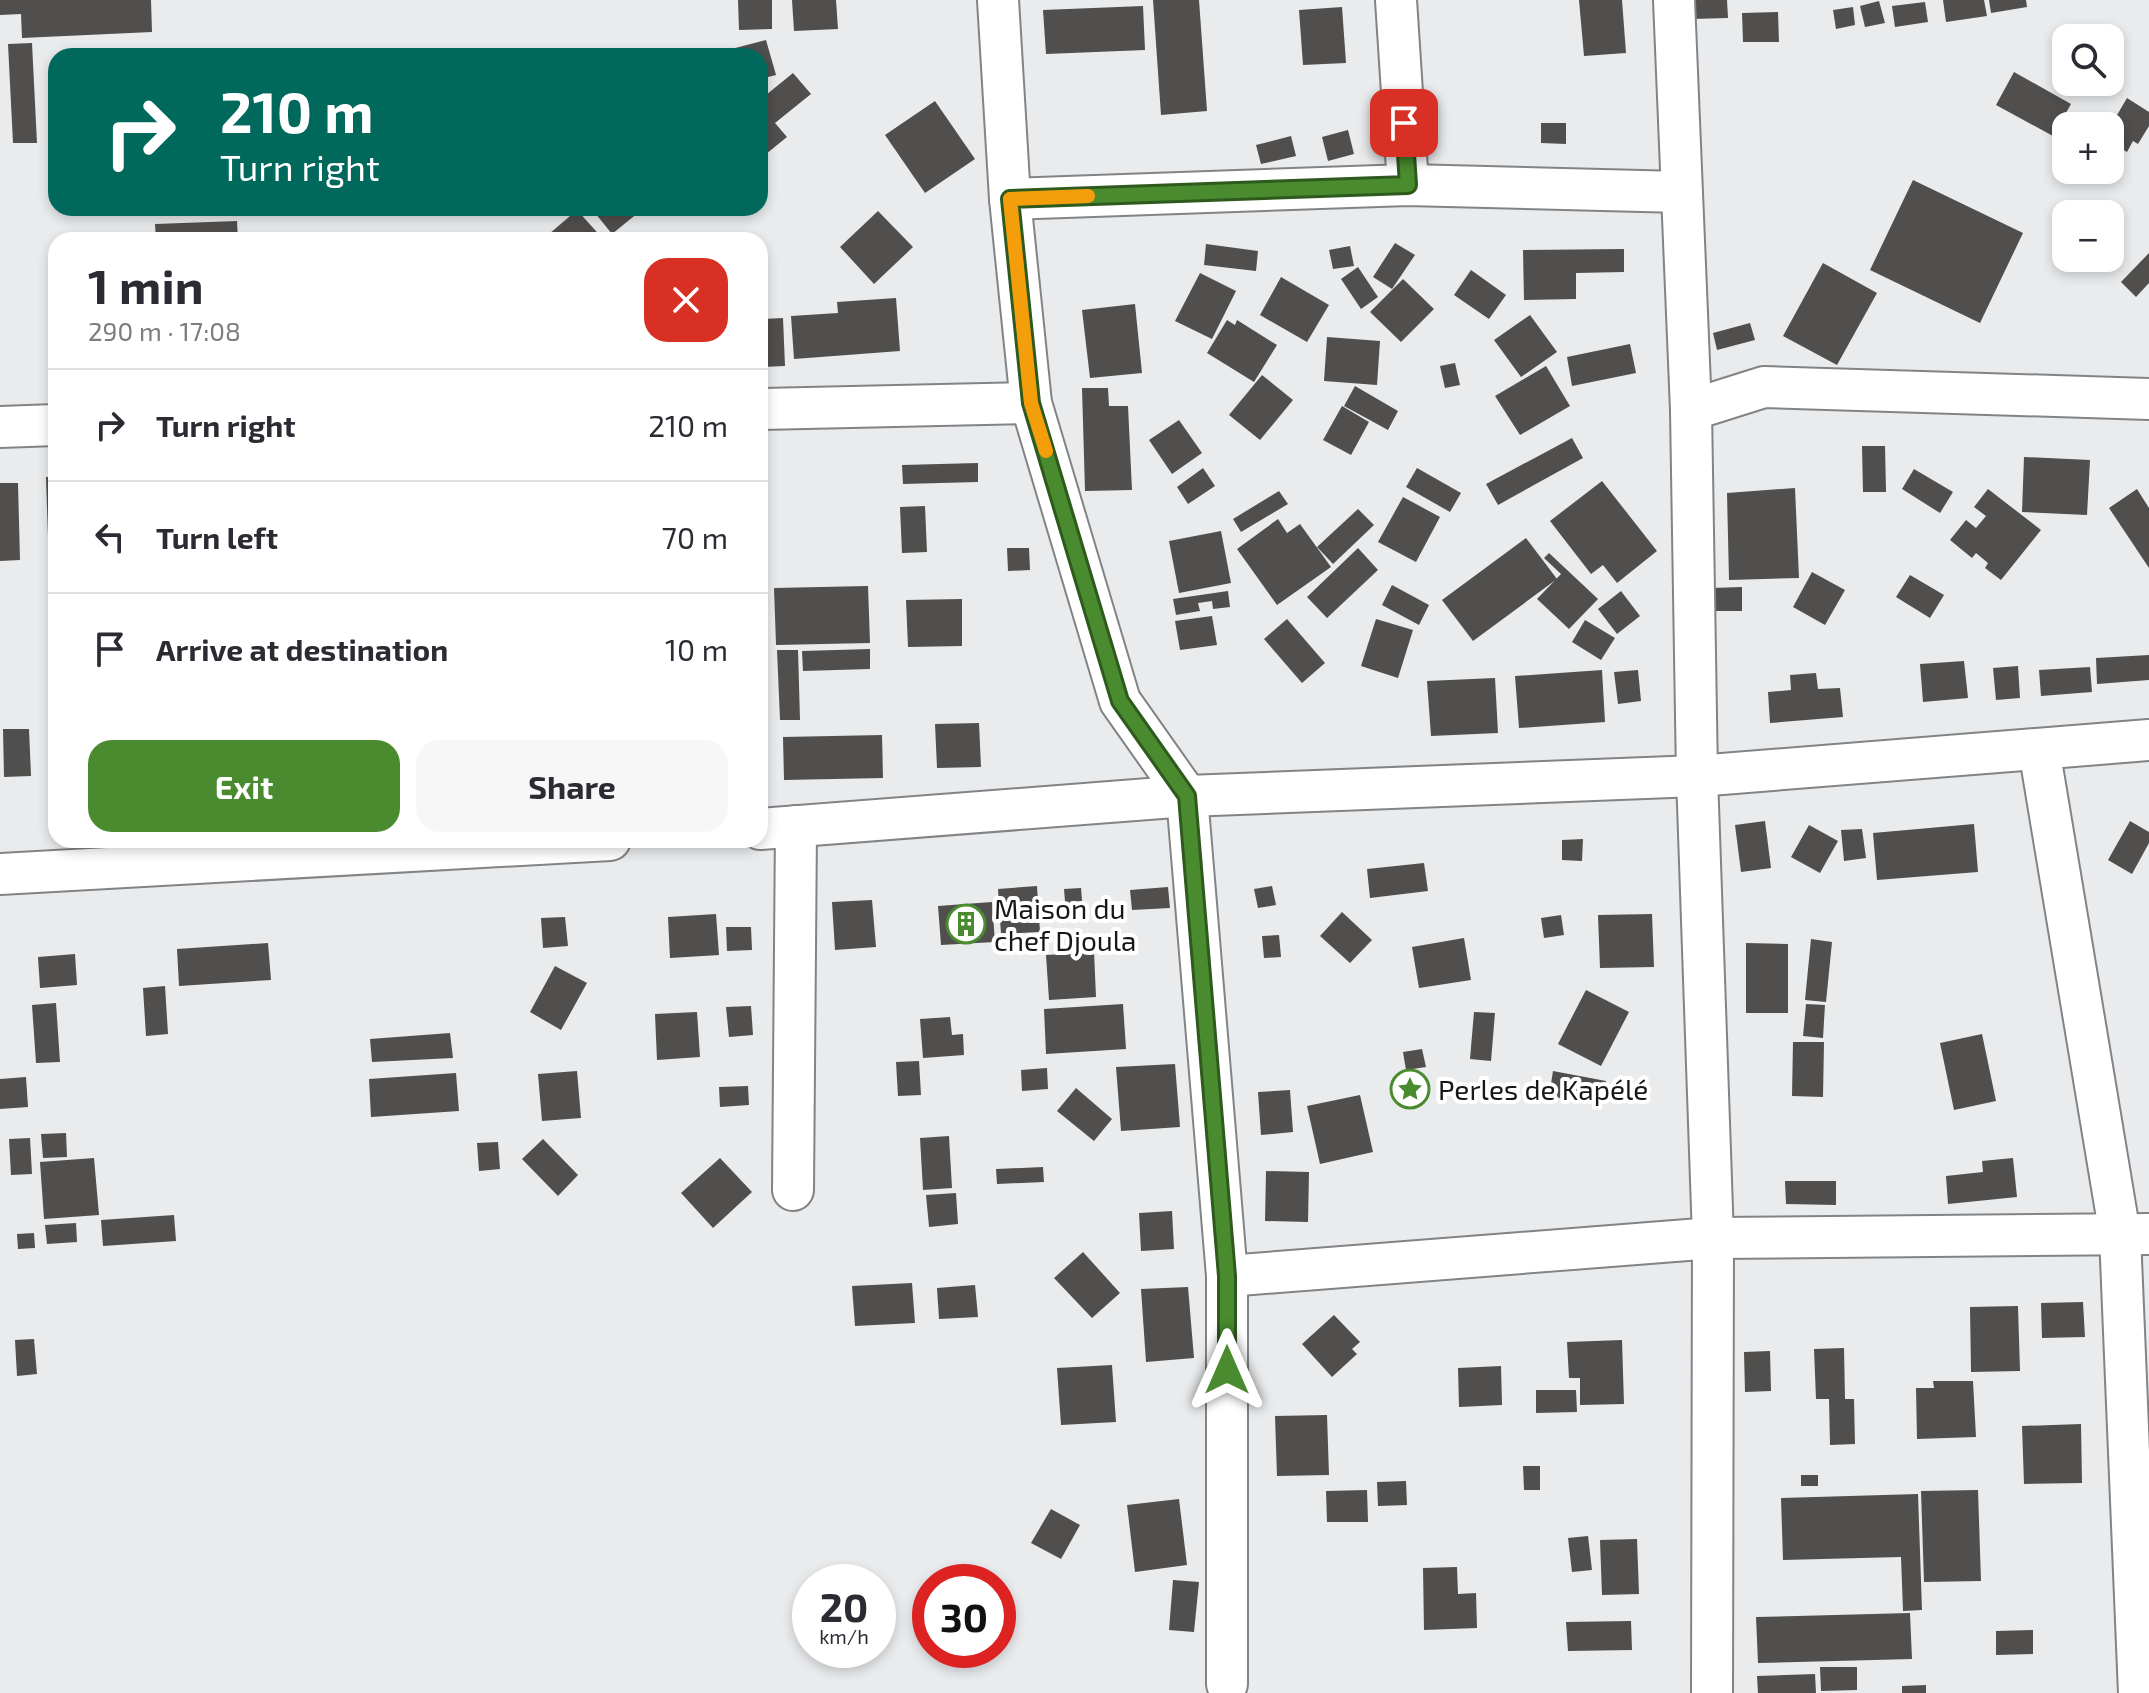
<!DOCTYPE html>
<meta charset="utf-8">
<style>
:root{--surface:#fff;--page:#f7f7f7;--text:#2b2b33;--muted:#7c7c81;--line:#e1e1e2;--accent:#498b2e}
body{margin:0;font-family:"Exo 2",sans-serif;background:var(--page);color:var(--text);height:100vh;display:flex;flex-direction:column;font-size:30px;white-space:nowrap}
*{box-sizing:border-box;margin:0}
p{font-size:26px;color:var(--muted)}
.icon{flex:none;width:44px;height:44px;fill:none;stroke:currentColor;stroke-width:2;stroke-linecap:round;stroke-linejoin:round}
.map{position:relative;flex:1;overflow:hidden}
.details{position:absolute;left:48px;top:232px;width:720px;height:616px;display:flex;flex-direction:column;background:var(--surface);border-radius:24px;box-shadow:0 4px 12px #0003}
.details>*{flex:none}
.top-card{position:absolute;left:48px;top:48px;width:720px;height:168px;border-radius:24px;box-shadow:0 4px 12px #0003;background:#00695c;color:#fff;overflow:hidden}
.buttons{position:absolute;left:2052px;top:24px;display:grid;gap:16px}
.buttons a{display:grid;place-items:center;width:72px;height:72px;border-radius:16px;background:var(--surface);box-shadow:0 4px 12px #0003;font-size:40px}
.speed{position:absolute;left:792px;top:1564px;display:flex;gap:16px;font-size:40px;font-weight:700;text-align:center}
.speed>*{display:grid;place-content:center;width:104px;height:104px;border-radius:50%;background:var(--surface);box-shadow:0 4px 12px #0003;line-height:1}
.speed small{font-size:20px;font-weight:400}
.speed .limit{border:12px solid #d22;background:#fff;color:#111}
.pin{position:absolute;display:grid;place-items:center;width:68px;height:68px;color:#fff;margin:-34px;border-radius:16px;box-shadow:0 4px 12px #0006}
.me{position:absolute;width:88px;margin:-44px;rotate:0deg;stroke-linejoin:round;filter:drop-shadow(0 0 6px #0008)}
.turn{display:flex;align-items:center;gap:28px;height:168px;padding:0 40px;font-size:36px}
.turn .icon{width:104px;height:104px;stroke-width:2.5}
.turn b{display:block;font-size:56px;line-height:68px}
.round{display:grid;place-items:center;flex:none;width:84px;height:84px;border-radius:24px;background:var(--page)}
.overview{display:flex;align-items:center;justify-content:space-between;height:136px;padding:0 40px}
h1{font-size:48px;font-weight:700;line-height:60px}
.button{display:flex;gap:16px;margin-top:auto;padding:16px 40px}
.button a{flex:1;height:92px;border-radius:24px;background:var(--accent);color:#fff;font-size:32px;font-weight:700;line-height:92px;text-align:center}
.button a+a{background:var(--page);color:var(--text)}
ul{padding:0;list-style:none}
li{display:flex;align-items:center;gap:24px;height:112px;padding:0 40px;border-top:2px solid var(--line)}
li div{flex:1}
li b{display:block;font-size:30px}
li em{font-style:normal}
.map>svg:first-child{display:block}
.building{fill:#504f4d}
.lines{fill:none;stroke-linecap:round;stroke-linejoin:round}
.street-casing{stroke:#828385;stroke-width:44}
.street{stroke:#fff;stroke-width:40}
.route-casing{stroke:#2f5a1e;stroke-width:20}
.route{stroke:#498b2e;stroke-width:14}
.slow{stroke:#f59e0b;stroke-width:14}
.labels{text-anchor:middle;dominant-baseline:central;stroke-width:8;stroke-linejoin:round;paint-order:stroke}
.poi-label{font-size:28px;fill:#161717;stroke:#fff;text-anchor:start}
</style>
<div class="map">
<svg width="2149" height="1693" viewBox="0 0 2149 1693">
<rect width="100%" height="100%" fill="#e9ebed"/>
<!-- building -->
<g class="building">
<polygon points="0,0 151,0 152,32 22,38 21,14 0,15"/>
<polygon points="738,0 772,0 772,29 739,30"/>
<polygon points="792,0 836,0 838,29 794,31"/>
<polygon points="1153,0 1199,0 1207,111 1161,115"/>
<polygon points="1579,0 1622,0 1626,53 1584,56"/>
<polygon points="1692,0 1727,0 1728,18 1692,19"/>
<polygon points="1943,0 1984,0 1987,16 1946,22"/>
<polygon points="1989,0 2026,0 2027,7 1991,13"/>
<polygon points="1879,1 1885,23 1865,27 1860,6"/>
<polygon points="1925,2 1928,22 1895,27 1892,6"/>
<polygon points="1143,6 1145,50 1046,54 1043,10"/>
<polygon points="1342,7 1346,63 1303,65 1299,10"/>
<polygon points="1853,7 1855,25 1836,29 1833,10"/>
<polygon points="1778,12 1779,42 1743,42 1742,13"/>
<polygon points="766,40 776,75 760,79 760,56 721,56 720,52"/>
<polygon points="32,43 37,143 13,143 8,44"/>
<polygon points="2014,72 2071,104 2053,136 1996,105"/>
<polygon points="793,73 811,94 775,123 787,137 760,159 760,100"/>
<polygon points="2127,98 2149,112 2149,126 2138,144 2133,141 2127,152 2110,142 2110,127"/>
<polygon points="935,101 975,159 925,193 885,135"/>
<polygon points="1541,123 1566,123 1566,144 1541,143"/>
<polygon points="1348,130 1354,154 1328,161 1322,137"/>
<polygon points="1291,136 1296,156 1261,164 1256,145"/>
<polygon points="1913,180 2023,233 1980,323 1870,270"/>
<polygon points="591,208 644,208 612,234"/>
<polygon points="577,210 604,240 542,240"/>
<polygon points="878,211 913,247 874,284 840,247"/>
<polygon points="237,221 238,240 156,240 155,224"/>
<polygon points="1395,243 1415,255 1392,289 1373,277"/>
<polygon points="1206,244 1258,251 1256,271 1204,265"/>
<polygon points="1350,246 1354,266 1333,269 1329,250"/>
<polygon points="1624,249 1624,272 1576,273 1576,299 1524,300 1523,250"/>
<polygon points="2149,253 2149,283 2136,297 2121,282"/>
<polygon points="1823,263 1877,293 1837,365 1783,336"/>
<polygon points="1358,267 1378,297 1361,309 1341,279"/>
<polygon points="1471,270 1506,295 1489,319 1454,295"/>
<polygon points="1200,273 1236,291 1212,339 1175,321"/>
<polygon points="1281,277 1329,305 1307,342 1260,315"/>
<polygon points="1403,279 1434,309 1401,342 1370,312"/>
<polygon points="896,298 900,351 794,359 791,316 838,313 837,302"/>
<polygon points="1135,304 1142,373 1090,378 1082,310"/>
<polygon points="1530,315 1557,352 1521,377 1494,340"/>
<polygon points="783,318 785,366 760,367 760,319"/>
<polygon points="1227,320 1235,325 1237,320 1277,345 1254,382 1207,353"/>
<polygon points="1750,323 1755,340 1717,350 1713,333"/>
<polygon points="1327,337 1380,341 1377,385 1324,381"/>
<polygon points="1630,344 1636,373 1572,386 1567,357"/>
<polygon points="1455,363 1460,385 1445,388 1440,366"/>
<polygon points="1546,366 1570,406 1520,435 1495,396"/>
<polygon points="1262,375 1293,400 1260,440 1229,415"/>
<polygon points="1355,386 1398,411 1388,430 1344,406"/>
<polygon points="1082,388 1108,388 1109,406 1128,406 1132,490 1085,491"/>
<polygon points="1342,406 1369,422 1351,455 1323,440"/>
<polygon points="1179,420 1202,453 1172,474 1149,440"/>
<polygon points="1572,438 1583,458 1498,505 1486,484"/>
<polygon points="1862,446 1885,446 1886,492 1863,492"/>
<polygon points="2024,457 2090,460 2087,515 2022,512"/>
<polygon points="978,463 978,482 903,484 902,465"/>
<polygon points="1203,468 1215,486 1188,504 1177,487"/>
<polygon points="1417,468 1461,493 1450,512 1406,487"/>
<polygon points="1914,469 1953,492 1940,513 1902,489"/>
<polygon points="46,477 56,477 56,596 50,596"/>
<polygon points="1602,481 1657,551 1617,583 1603,565 1591,574 1550,521"/>
<polygon points="0,483 18,483 20,560 0,561"/>
<polygon points="1795,488 1799,578 1729,580 1727,493"/>
<polygon points="1988,489 2041,530 2001,580 1985,568 1988,563 1976,553 1972,558 1950,540 1966,520 1976,528 1986,516 1974,507"/>
<polygon points="2137,489 2149,508 2149,568 2109,508"/>
<polygon points="1279,491 1288,504 1241,532 1233,519"/>
<polygon points="1403,497 1440,517 1416,562 1378,542"/>
<polygon points="925,506 927,552 902,553 900,507"/>
<polygon points="1358,509 1374,525 1333,564 1317,547"/>
<polygon points="1278,519 1287,533 1300,524 1331,567 1277,605 1237,549"/>
<polygon points="1221,531 1231,583 1179,593 1169,541"/>
<polygon points="1526,538 1557,579 1473,641 1442,600"/>
<polygon points="1007,548 1029,548 1030,570 1008,571"/>
<polygon points="1358,548 1378,570 1327,618 1307,597"/>
<polygon points="1549,553 1598,599 1569,629 1537,599 1561,574 1544,558"/>
<polygon points="1812,572 1845,590 1825,625 1793,607"/>
<polygon points="1910,575 1944,595 1930,618 1896,597"/>
<polygon points="1392,585 1429,605 1419,625 1382,605"/>
<polygon points="868,586 870,643 776,645 774,588"/>
<polygon points="1742,587 1742,611 1711,611 1711,588"/>
<polygon points="1228,591 1230,607 1213,609 1212,601 1198,603 1200,611 1176,615 1173,599"/>
<polygon points="1621,591 1640,616 1617,634 1598,609"/>
<polygon points="962,599 962,646 908,647 906,600"/>
<polygon points="48,608 56,608 56,660 49,660"/>
<polygon points="1212,616 1217,645 1180,650 1175,621"/>
<polygon points="1287,619 1325,663 1302,683 1264,639"/>
<polygon points="1376,619 1413,630 1398,678 1361,666"/>
<polygon points="1585,620 1615,638 1601,660 1572,642"/>
<polygon points="870,649 870,669 803,671 802,651"/>
<polygon points="777,650 798,650 800,720 780,720"/>
<polygon points="2149,655 2149,680 2097,684 2096,658"/>
<polygon points="1964,661 1968,698 1923,702 1920,664"/>
<polygon points="2018,666 2020,698 1996,700 1993,668"/>
<polygon points="2090,667 2092,692 2041,696 2039,670"/>
<polygon points="1602,670 1605,722 1519,728 1515,676"/>
<polygon points="1638,670 1641,701 1618,704 1614,672"/>
<polygon points="1816,673 1818,689 1840,688 1843,717 1770,723 1768,692 1791,690 1790,675"/>
<polygon points="1495,678 1498,733 1431,736 1427,681"/>
<polygon points="979,723 981,767 937,768 935,724"/>
<polygon points="3,729 29,729 31,776 4,777"/>
<polygon points="882,735 883,778 784,780 783,737"/>
<polygon points="1765,821 1771,868 1741,872 1735,825"/>
<polygon points="2130,821 2149,832 2149,843 2132,874 2108,860"/>
<polygon points="1974,824 1978,872 1877,880 1873,833"/>
<polygon points="1809,825 1838,841 1820,873 1791,857"/>
<polygon points="1862,829 1866,858 1844,861 1841,830"/>
<polygon points="1583,839 1582,861 1562,860 1562,840"/>
<polygon points="1424,863 1428,891 1370,898 1367,869"/>
<polygon points="1037,886 1040,932 1001,934 998,889"/>
<polygon points="1272,886 1276,905 1258,908 1254,889"/>
<polygon points="1168,887 1170,908 1132,910 1130,890"/>
<polygon points="1081,888 1083,913 1066,914 1064,889"/>
<polygon points="872,900 876,947 835,950 832,902"/>
<polygon points="992,902 995,942 941,945 938,906"/>
<polygon points="1342,912 1372,940 1350,963 1320,936"/>
<polygon points="716,914 719,955 670,958 668,917"/>
<polygon points="1652,914 1654,967 1600,968 1598,915"/>
<polygon points="1561,915 1564,935 1544,938 1541,918"/>
<polygon points="565,917 568,946 543,948 541,918"/>
<polygon points="726,927 751,927 752,950 727,951"/>
<polygon points="1279,935 1281,957 1264,958 1262,936"/>
<polygon points="1464,938 1471,980 1419,988 1412,947"/>
<polygon points="1811,939 1832,942 1826,1002 1805,1000"/>
<polygon points="268,943 271,980 179,986 177,949"/>
<polygon points="1746,943 1788,944 1788,1013 1746,1013"/>
<polygon points="1094,952 1096,997 1049,1000 1046,955"/>
<polygon points="75,954 77,985 40,988 38,957"/>
<polygon points="555,966 587,983 561,1030 530,1012"/>
<polygon points="165,986 168,1034 146,1036 143,988"/>
<polygon points="1586,990 1629,1012 1601,1066 1558,1044"/>
<polygon points="56,1003 60,1062 36,1063 32,1005"/>
<polygon points="1123,1004 1126,1049 1046,1054 1044,1009"/>
<polygon points="1806,1004 1825,1005 1823,1038 1803,1036"/>
<polygon points="751,1006 753,1035 729,1037 726,1007"/>
<polygon points="697,1012 700,1057 657,1060 655,1014"/>
<polygon points="1474,1012 1495,1013 1491,1061 1470,1059"/>
<polygon points="950,1017 952,1035 963,1034 964,1055 923,1058 920,1019"/>
<polygon points="450,1033 453,1058 372,1062 370,1039"/>
<polygon points="1982,1034 1996,1101 1954,1110 1940,1043"/>
<polygon points="1793,1042 1824,1042 1823,1097 1792,1096"/>
<polygon points="1422,1049 1426,1067 1406,1070 1403,1052"/>
<polygon points="919,1061 921,1095 898,1096 896,1062"/>
<polygon points="1175,1064 1180,1127 1121,1131 1116,1067"/>
<polygon points="1047,1068 1048,1089 1022,1091 1021,1070"/>
<polygon points="577,1071 581,1118 542,1121 538,1074"/>
<polygon points="1553,1071 1606,1081 1602,1105 1549,1096"/>
<polygon points="456,1073 459,1111 371,1117 369,1079"/>
<polygon points="26,1077 28,1107 0,1109 0,1079"/>
<polygon points="748,1086 749,1105 720,1107 719,1087"/>
<polygon points="1076,1088 1112,1119 1094,1141 1057,1111"/>
<polygon points="1290,1090 1293,1132 1261,1135 1258,1092"/>
<polygon points="1360,1095 1373,1152 1320,1164 1307,1106"/>
<polygon points="66,1133 67,1157 43,1158 41,1134"/>
<polygon points="949,1136 952,1188 923,1190 920,1138"/>
<polygon points="30,1138 32,1174 11,1175 9,1139"/>
<polygon points="543,1139 578,1175 558,1196 522,1159"/>
<polygon points="498,1142 500,1169 479,1171 477,1143"/>
<polygon points="94,1158 99,1215 44,1219 40,1162"/>
<polygon points="720,1158 752,1192 713,1228 681,1193"/>
<polygon points="2013,1158 2017,1197 1948,1204 1946,1176 1983,1172 1982,1161"/>
<polygon points="1043,1167 1044,1182 997,1184 996,1169"/>
<polygon points="1266,1171 1309,1172 1308,1222 1265,1221"/>
<polygon points="1785,1181 1836,1181 1836,1205 1786,1204"/>
<polygon points="956,1193 958,1224 929,1227 926,1195"/>
<polygon points="1172,1211 1174,1249 1141,1251 1139,1213"/>
<polygon points="174,1215 176,1241 103,1246 101,1220"/>
<polygon points="76,1223 77,1242 47,1244 45,1225"/>
<polygon points="34,1233 35,1248 18,1249 17,1234"/>
<polygon points="1083,1252 1120,1293 1092,1318 1054,1278"/>
<polygon points="912,1283 915,1323 855,1326 852,1286"/>
<polygon points="975,1285 978,1317 939,1319 937,1288"/>
<polygon points="1188,1287 1194,1358 1146,1362 1141,1289"/>
<polygon points="2083,1302 2085,1337 2042,1338 2041,1303"/>
<polygon points="2018,1306 2020,1371 1971,1372 1970,1307"/>
<polygon points="1334,1315 1360,1342 1352,1349 1357,1354 1332,1377 1302,1344"/>
<polygon points="34,1339 37,1374 17,1376 15,1340"/>
<polygon points="1622,1340 1624,1404 1580,1405 1580,1378 1569,1378 1567,1342"/>
<polygon points="1844,1348 1845,1399 1854,1399 1855,1444 1830,1445 1829,1399 1816,1399 1814,1349"/>
<polygon points="1770,1351 1771,1391 1745,1392 1744,1352"/>
<polygon points="1112,1365 1116,1422 1061,1425 1057,1368"/>
<polygon points="1501,1366 1502,1405 1459,1407 1458,1368"/>
<polygon points="1933,1381 1973,1381 1976,1437 1917,1439 1916,1388 1934,1388"/>
<polygon points="1536,1390 1576,1390 1577,1412 1536,1413"/>
<polygon points="1327,1415 1329,1475 1277,1476 1275,1416"/>
<polygon points="2081,1424 2082,1483 2024,1484 2022,1426"/>
<polygon points="1523,1466 1540,1466 1540,1490 1524,1490"/>
<rect x="1801" y="1475" width="17" height="11"/>
<polygon points="1406,1481 1407,1505 1378,1506 1377,1482"/>
<polygon points="1367,1490 1368,1522 1327,1522 1326,1491"/>
<polygon points="1978,1490 1981,1581 1924,1582 1921,1491"/>
<polygon points="1918,1494 1922,1610 1903,1611 1901,1557 1783,1560 1781,1498"/>
<polygon points="1179,1499 1187,1565 1135,1572 1127,1505"/>
<polygon points="1051,1509 1080,1525 1061,1559 1031,1543"/>
<polygon points="1588,1536 1592,1570 1572,1572 1568,1538"/>
<polygon points="1637,1539 1639,1594 1602,1595 1600,1540"/>
<polygon points="1457,1567 1458,1594 1476,1593 1477,1628 1424,1630 1423,1568"/>
<polygon points="1173,1580 1199,1582 1194,1632 1169,1630"/>
<polygon points="1910,1613 1912,1659 1758,1663 1756,1617"/>
<polygon points="1631,1621 1632,1650 1568,1651 1566,1622"/>
<polygon points="2033,1630 2033,1654 1996,1655 1996,1631"/>
<polygon points="1820,1667 1857,1667 1857,1690 1821,1691"/>
<polygon points="1815,1674 1816,1693 1758,1693 1757,1676"/>
<polygon points="1926,1685 1926,1693 1902,1693 1902,1686"/>
</g>
<g class="lines">
<!-- street casing -->
<g class="street-casing">
<g id="street">
<polyline points="998,0 1010,199 1031,403 1120,701 1187,796 1227,1276 1227,1684"/>
<polyline points="1396,0 1408,185"/>
<polyline points="1674,0 1691,410 1697,776 1713,1238 1712,1693"/>
<polyline points="1010,199 1408,185 1681,192"/>
<polyline points="760,409 1031,403"/>
<polyline points="1691,410 1764,387 2149,399"/>
<polyline points="0,427 56,425"/>
<polyline points="2039,749 2120,1235 2139,1693"/>
<polyline points="760,829 1187,796 1697,776 2149,740"/>
<polyline points="0,874 610,840"/>
<polyline points="793,1190 796,826"/>
<polyline points="1227,1276 1713,1238 2149,1234"/>
</g>
</g>
<!-- street -->
<use href="#street" class="street"/>
</g>
<g class="lines">
<!-- route casing -->
<g class="route-casing">
<polyline id="route" points="1227,1370 1227,1276 1187,796 1120,701 1031,403 1010,199 1408,185 1404,123"/>
</g>
<!-- route -->
<use href="#route" class="route"/>
<!-- slow -->
<polyline class="slow" points="1046,451 1031,403 1010,199 1088,196"/>
</g>
<!-- icons -->
<defs>
<g id="building-ring" transform="scale(2)"><circle r="9.5" fill="#fff" stroke="#498b2e" stroke-width="1.5"/><path d="M-4-6H4V6H1V3H-1V6H-4ZM-2.5-4.3h1.7v1.8h-1.7ZM.8-4.3h1.7v1.8H.8ZM-2.5-1h1.7V.8h-1.7ZM.8-1h1.7V.8H.8Z" fill="#498b2e"/></g>
<g id="sight-ring" transform="scale(2)"><circle r="9.5" fill="#fff" stroke="#498b2e" stroke-width="1.5"/><path d="M0-6L1.8-2.2L6-1.7L2.9 1.2L3.7 5.4L0 3.3L-3.7 5.4L-2.9 1.2L-6-1.7L-1.8-2.2Z" fill="#498b2e"/></g>
</defs>
<g fill-rule="evenodd">
<use href="#building-ring" x="966" y="924"/>
<use href="#sight-ring" x="1410" y="1089"/>
</g>
<g class="labels">
<!-- poi labels -->
<g class="poi-label">
<text x="994" y="908">Maison du<tspan x="994" dy="32">chef Djoula</tspan></text>
<text x="1438" y="1089">Perles de Kapélé</text>
</g>
</g>
</svg>
<div class="buttons">
<a><svg class="icon" aria-label="search" viewBox="0 0 24 24"><circle cx="10" cy="10" r="6"/><path d="M15 15l6 6"/></svg></a>
<a>+</a>
<a>−</a>
</div>
<div class="speed"><div>20<small>km/h</small></div><div class="limit">30</div></div>
<div class="pin" style="left:1404px;top:123px;background:#d93025"><svg class="icon" aria-label="arrive" viewBox="0 0 24 24"><path d="M6 21V4h12l-3 4 3 4H6"/></svg></div>
<svg class="me" style="left:1227px;top:1370px" viewBox="-20 -20 40 40"><path d="M0-17L14 15 0 8-14 15z" fill="#498b2e" stroke="#fff" stroke-width="4"/></svg>
<div class="top-card">
<div class="turn"><svg class="icon" aria-label="right" viewBox="0 0 24 24"><path d="M7 20v-9h11M14 6l5 5-5 5"/></svg><div><b>210 m</b>Turn right</div></div>
</div>
<section class="details">
<div class="overview"><div><h1>1 min</h1><p>290 m · 17:08</p></div><a class="round" style="background:#d93025;color:#fff"><svg class="icon" aria-label="close" viewBox="0 0 24 24"><path d="M6 6l12 12M18 6L6 18"/></svg></a></div>
<ul>
<li><svg class="icon" aria-label="right" viewBox="0 0 24 24"><path d="M7 20v-9h11M14 6l5 5-5 5"/></svg><div><b>Turn right</b></div><em>210 m</em></li>
<li><svg class="icon" aria-label="left" viewBox="0 0 24 24"><path d="M17 20v-9H6M10 6l-5 5 5 5"/></svg><div><b>Turn left</b></div><em>70 m</em></li>
<li><svg class="icon" aria-label="arrive" viewBox="0 0 24 24"><path d="M6 21V4h12l-3 4 3 4H6"/></svg><div><b>Arrive at destination</b></div><em>10 m</em></li>
</ul>
<div class="button"><a>Exit</a><a>Share</a></div>
</section>
</div>
